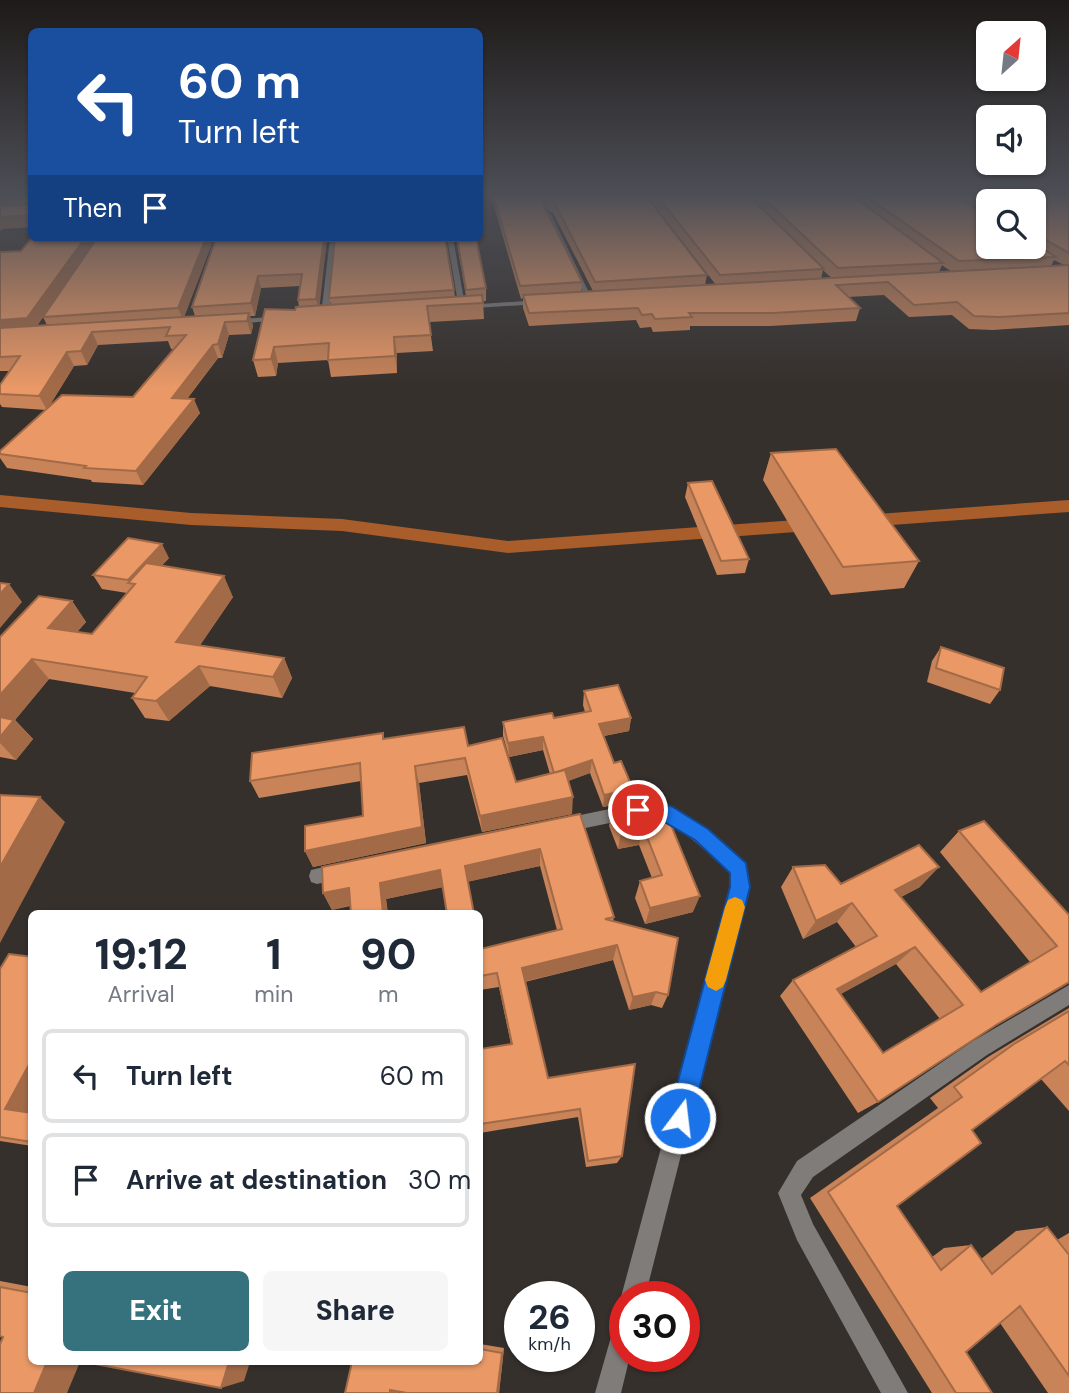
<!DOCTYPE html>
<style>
:root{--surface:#fff;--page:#f6f6f7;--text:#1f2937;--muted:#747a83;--line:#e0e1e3;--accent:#36727e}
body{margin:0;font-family:"DM Sans",sans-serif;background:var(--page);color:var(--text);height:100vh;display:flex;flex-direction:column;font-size:26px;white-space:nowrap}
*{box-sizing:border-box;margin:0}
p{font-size:23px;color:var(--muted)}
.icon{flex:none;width:38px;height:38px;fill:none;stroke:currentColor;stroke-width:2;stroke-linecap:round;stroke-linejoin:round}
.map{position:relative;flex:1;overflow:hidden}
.details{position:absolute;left:28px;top:910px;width:455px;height:455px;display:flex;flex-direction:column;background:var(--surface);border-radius:10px;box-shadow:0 2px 5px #0004}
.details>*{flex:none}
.banner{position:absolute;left:28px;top:28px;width:455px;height:214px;border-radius:10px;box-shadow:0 2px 5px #0004;background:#1a4fa0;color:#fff;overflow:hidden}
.needle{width:46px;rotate:27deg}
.controls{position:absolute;left:976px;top:21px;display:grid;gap:14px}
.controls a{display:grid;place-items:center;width:70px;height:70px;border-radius:10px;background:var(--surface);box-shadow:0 2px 5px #0004;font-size:35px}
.speed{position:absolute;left:504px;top:1281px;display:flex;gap:14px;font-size:35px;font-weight:700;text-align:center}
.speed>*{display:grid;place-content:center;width:91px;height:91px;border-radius:50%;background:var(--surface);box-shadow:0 2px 5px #0004;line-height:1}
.speed small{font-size:18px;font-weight:400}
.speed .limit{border:10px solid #d22;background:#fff;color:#111}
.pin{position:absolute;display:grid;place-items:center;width:60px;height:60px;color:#fff;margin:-30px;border:4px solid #fff;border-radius:50%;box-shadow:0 2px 7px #0007}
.me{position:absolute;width:77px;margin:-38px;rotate:15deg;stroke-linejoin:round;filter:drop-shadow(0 0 5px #0008)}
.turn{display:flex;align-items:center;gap:24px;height:147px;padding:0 35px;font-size:32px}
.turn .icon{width:91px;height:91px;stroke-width:2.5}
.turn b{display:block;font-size:49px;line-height:60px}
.then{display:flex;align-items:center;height:66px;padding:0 35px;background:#0003;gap:14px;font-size:26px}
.eta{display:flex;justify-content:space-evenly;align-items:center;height:119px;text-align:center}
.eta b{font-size:42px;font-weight:800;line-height:49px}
.button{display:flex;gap:14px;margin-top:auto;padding:14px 35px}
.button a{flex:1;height:80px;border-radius:10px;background:var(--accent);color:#fff;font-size:28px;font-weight:800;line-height:80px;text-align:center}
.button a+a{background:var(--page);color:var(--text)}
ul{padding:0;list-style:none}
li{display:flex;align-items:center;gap:21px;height:94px;margin:0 14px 10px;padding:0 21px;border:4px solid var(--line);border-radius:10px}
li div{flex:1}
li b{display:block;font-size:26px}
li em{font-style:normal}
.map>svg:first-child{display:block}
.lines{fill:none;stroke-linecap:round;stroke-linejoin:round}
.canal{fill:#a85d2a;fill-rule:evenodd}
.minor{fill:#7f7c7a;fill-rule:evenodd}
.wall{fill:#c88358;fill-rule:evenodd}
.shaded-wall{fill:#a36a47}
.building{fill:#e99866;stroke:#a36a47;stroke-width:2;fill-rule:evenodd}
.route{fill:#1a73e8;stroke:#114b97;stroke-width:2}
.slow{fill:#f59e0b}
</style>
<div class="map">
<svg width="1069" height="1393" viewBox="0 0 1069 1393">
<rect width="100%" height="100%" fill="#36302c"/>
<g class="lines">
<!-- canal -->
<polygon class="canal" points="0,495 191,513 342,519 508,541 1069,500 1069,512 508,553 342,531 191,525 0,507"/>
<!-- minor -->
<g class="minor">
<polygon points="548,212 551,214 593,301 586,299 545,214"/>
<polygon points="330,238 336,238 329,315 325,317 321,315"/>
<polygon points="447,238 453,238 465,305 540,300 544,302 540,304 459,309"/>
<polygon points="281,316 284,316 284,320 232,324 228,322 232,320"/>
<polygon points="649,804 680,813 715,836 745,863 749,887 645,1297 625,1297 625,1306 621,1297 731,887 731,872 681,830 662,820 643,816 641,811 643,806"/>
<polygon points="629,805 635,807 637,812 635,817 629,819 566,832 560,830 558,825 560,820 566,818"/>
<polygon points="341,863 347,865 349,871 347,877 317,884 311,882 309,876 311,870"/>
<polygon points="1069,985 1069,1005 987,1055 813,1177 801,1195 813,1224 908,1393 881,1393 797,1240 778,1193 797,1161 973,1041"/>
<polygon points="625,1318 625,1356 630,1356 621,1393 595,1393 613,1330 616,1321"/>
</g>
</g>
<!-- wall -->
<g class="wall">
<path d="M490 192H1052L1055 194 1056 192H1069V325L993 330 969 329 952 315 909 317 884 295 848 297 860 308 856 321 770 326H690V330L653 332 651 327 640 328 636 320 529 326 523 308V298L521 299ZM644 192 716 285H705L707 275ZM989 201H1034V247H989ZM547 210 553 213 593 291 581 292 582 282 546 211ZM1054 260 1064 265 1051 266ZM942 265 946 268 951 271 939 272ZM823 270 826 273 832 278 821 279Z"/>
<path d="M32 238H214L184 317 195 316 192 307 216 238H327L319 306 331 305 329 298 454 290 455 297 466 296 456 238H476L486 288V301H483L484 319 429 322 433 351 397 353V373L331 377 328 360 278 363 276 376 258 377 253 360 295 310 299 307 298 300 300 286 261 288 255 316H250L253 326 251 334 229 335 222 358H218L187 399 200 413 143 485 92 482 91 480 7 468 0 458V451L46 410 2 407 0 404V385L10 371H0V252L21 251ZM43 317 47 325 37 326ZM168 341 171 349H174L133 397 48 408 74 366 87 365 98 345Z"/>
<polygon points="771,453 919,561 904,588 831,595 763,480"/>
<polygon points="688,483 749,559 745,573 717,575 685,497"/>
<polygon points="169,558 161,566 233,597 200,645 284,658 292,678 282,698 210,686 169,721 145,718 132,698 135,693 49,679 15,720 33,739 16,760 0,757 0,637 72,601 86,622 77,632 92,634 127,593 102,589 93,575"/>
<polygon points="941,647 1000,690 990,704 927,682 932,661"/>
<polygon points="584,691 631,718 629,731 604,736 630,802 603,807 590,773 568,781 572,814 482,832 467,775 419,783 426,843 313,867 305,851 363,816 361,781 259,798 250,781 385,739 468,746 516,782 550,774 543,750 509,757 503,736 503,722 554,718 585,712 583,705"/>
<polygon points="642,801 693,912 645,924 635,898 640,881 652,878 639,845 618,849 609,826 612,807"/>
<polygon points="580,814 614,917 613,921 668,995 662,1008 651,1005 629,1010 613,960 525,982 548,1078 635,1064 622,1156 617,1163 586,1167 578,1117 480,1133 480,1049 511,1044 499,987 480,990 480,940 481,949 557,930 540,866 386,899 388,914 351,914 350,906 332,910 323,893"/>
<path d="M959 831 1069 915V983H1068L996 1025 878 1102 858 1113 780 996 793 980 856 947 837 922 803 939 781 887 793 867 841 884 920 887 901 897 981 992 1030 962 940 852ZM896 964 940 1019 883 1053 840 994Z"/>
<polygon points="32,957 32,1146 0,1141 0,969"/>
<polygon points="1069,1008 1069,1111 1041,1079 972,1130 897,1206 932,1257 944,1248 971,1245 981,1259 1016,1231 1047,1227 1057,1240 1069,1233 1069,1393 1048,1393 1000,1323 966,1352 992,1393 932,1393 810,1198 938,1108 930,1098 988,1057"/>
<polygon points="0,1281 32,1287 32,1362 3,1337 0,1336"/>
<polygon points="480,1344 504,1348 499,1393 399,1392 345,1393 480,1362"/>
</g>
<!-- shaded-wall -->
<g class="shaded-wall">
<polygon points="27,196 32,206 0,209 0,198"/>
<polygon points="547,199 547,210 543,215 543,204"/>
<polygon points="32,215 32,227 3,229 0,231 0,217"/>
<polygon points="85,238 98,238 34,330 0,333 0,320"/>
<polygon points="206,238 214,238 183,320 178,308"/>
<polygon points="324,238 327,238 319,312 316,299"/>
<polygon points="258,276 261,288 255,316 251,303"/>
<polygon points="249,313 253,326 251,334 247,321"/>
<polygon points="225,322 229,335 222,358 218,344"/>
<polygon points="92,332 98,345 87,365 81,351"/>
<polygon points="394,337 397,353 397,373 395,356"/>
<polygon points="213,345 218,358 177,412 172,398"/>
<polygon points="274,347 278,363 276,376 271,359"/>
<polygon points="67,352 74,366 47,410 39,396"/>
<polygon points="194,399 200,413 143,485 136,471"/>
<polygon points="162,544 169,558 139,591 135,584 129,583 128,580"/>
<polygon points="224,576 233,597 188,663 176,642"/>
<polygon points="9,584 22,602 0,628 0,594"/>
<polygon points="72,601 86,622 63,648 48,628"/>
<polygon points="284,658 292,678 282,698 273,677"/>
<polygon points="32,659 49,679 15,720 33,739 16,760 0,743 0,695"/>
<polygon points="199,666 210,686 169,721 156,701"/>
<polygon points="631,718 629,731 598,737 599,724"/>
<polygon points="543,737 543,750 509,757 508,743"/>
<polygon points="592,760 590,773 554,786 554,773"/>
<polygon points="415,766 419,783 426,843 313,867 305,851 422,827"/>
<polygon points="633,789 630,802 603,807 604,795"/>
<polygon points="40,797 65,822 0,943 0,867"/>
<polygon points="573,797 572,814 482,832 480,816"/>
<polygon points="643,827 639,845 618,849 621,831"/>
<polygon points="540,849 540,866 467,882 465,866"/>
<polygon points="939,867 920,887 878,909 895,890"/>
<polygon points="440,870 444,887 386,899 388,914 383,914 380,883"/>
<polygon points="349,888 356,904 332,910 323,893"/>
<polygon points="700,896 693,912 645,924 650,908"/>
<polygon points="852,903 837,922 803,939 816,921"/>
<polygon points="617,945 613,960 523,982 522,968"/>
<polygon points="915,947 896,964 821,1005 837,989"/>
<polygon points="656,992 651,1005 629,1010 633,997"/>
<polygon points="32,1059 32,1118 5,1109"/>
<polygon points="504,1348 499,1393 497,1393 502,1353"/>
<polygon points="47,1362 80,1362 67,1393 34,1393"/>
<polygon points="229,1362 250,1362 244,1381 221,1388"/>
<polygon points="401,1382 399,1393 390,1393 390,1390"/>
</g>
<!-- building -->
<g class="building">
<polygon points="0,192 32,192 32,215 0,217 0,206 27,205 30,202 27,196 0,198"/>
<polygon points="492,192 643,192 707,275 595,282 554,202 547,199 543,204 582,282 520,286"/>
<polygon points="654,192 747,192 746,193 824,269 720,275"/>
<polygon points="757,192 850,192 850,194 943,263 838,268"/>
<polygon points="860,192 948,192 989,216 989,247 1034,247 1034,243 1056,257 959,261"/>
<polygon points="966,192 1052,192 1069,201 1069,253 1034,233 1034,201 989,201 989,205"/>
<polygon points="32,238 85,238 27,318 0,320 0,252 21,251"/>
<polygon points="97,238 206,238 178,308 43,317"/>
<polygon points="216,238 324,238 316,299 298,300 302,274 258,276 251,303 192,307"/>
<polygon points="335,238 445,238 454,290 329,298"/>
<polygon points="457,238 476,238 486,288 466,290"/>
<polygon points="1069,265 1069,313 999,317 974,316 957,302 914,305 888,282 836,285 860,308 773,313 689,313 692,317 655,319 652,314 642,315 638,308 529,313 523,295"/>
<polygon points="482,295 483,303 427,306 431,335 394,337 395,356 328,360 329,343 274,347 271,359 253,360 265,309 295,310 296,307"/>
<polygon points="249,313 247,321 225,322 218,344 213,345 172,398 194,399 136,471 84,468 86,466 0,454 0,451 62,395 133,397 186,335 166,336 170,327 92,332 81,351 67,352 39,396 0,394 0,385 20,356 0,357 0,328"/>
<polygon points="836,449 919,561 843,567 771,453"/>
<polygon points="712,481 749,559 721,561 688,483"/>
<polygon points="128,538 162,544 128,580 93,575"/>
<polygon points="146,563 224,576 176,642 284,658 273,677 199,666 156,701 132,698 147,677 32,659 0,695 0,637 39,596 72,601 48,628 92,634 135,584 128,583"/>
<polygon points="0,583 9,584 0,594"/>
<polygon points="941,647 1004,668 1000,690 936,668"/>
<polygon points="618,685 631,718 599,724 614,763 621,761 633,789 604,795 592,760 554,773 543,737 508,743 503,722 552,713 554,718 591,711 584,691"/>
<polygon points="0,717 14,720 0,737"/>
<polygon points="464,727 468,746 502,738 516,782 565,770 573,797 480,816 465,758 415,766 422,827 305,851 305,826 363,816 360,763 250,781 252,753 383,733 383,739"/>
<polygon points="0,795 40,797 0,867"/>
<polygon points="642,801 662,803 700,896 650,908 640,881 662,875 643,827 621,831 612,807"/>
<polygon points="580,814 614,917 605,919 678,938 668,995 656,992 633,997 617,945 522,968 548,1078 635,1064 622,1156 588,1161 580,1109 480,1124 480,1049 512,1044 497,973 480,976 480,940 481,949 562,929 540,849 465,866 474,914 447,914 440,870 380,883 383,914 351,914 349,888 323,893 322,867"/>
<path d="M984 821 1069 915V982L996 1025 878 1102 793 980 877 936 852 903 816 921 793 867 825 865 841 884 919 845 939 867 895 890 981 992 1057 946 959 831ZM915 947 963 1005 883 1053 837 989Z"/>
<polygon points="9,954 32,957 32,1059 5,1109 32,1113 32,1142 0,1137 0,969"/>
<polygon points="1069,1011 1069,1065 1065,1061 972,1130 981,1143 897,1206 941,1270 971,1245 992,1274 1047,1227 1069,1255 1069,1376 1020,1306 966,1352 992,1393 956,1393 828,1192 962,1097 954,1087 1014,1044"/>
<polygon points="0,1287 32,1293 32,1362 47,1362 34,1393 0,1393 0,1344 3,1337 0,1336"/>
<polygon points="480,1349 502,1353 497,1393 407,1393 390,1390 390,1393 345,1393 352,1362 480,1362"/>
<polygon points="85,1362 229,1362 221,1388"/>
</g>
<!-- sky -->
<linearGradient id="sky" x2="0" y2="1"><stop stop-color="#1e1a18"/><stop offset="0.5" stop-color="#4c4e56"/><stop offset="1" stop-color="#4c4e56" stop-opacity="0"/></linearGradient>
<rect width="1069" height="387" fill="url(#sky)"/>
<!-- route -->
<polygon class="route" points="638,802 671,806 708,829 746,863 750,887 692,1118 688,1126 680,1129 671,1126 668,1118 730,887 730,873 695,840 661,820 631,815 629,810 631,804"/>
<!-- slow -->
<polygon class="slow" points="735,897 742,900 745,907 726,980 723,987 716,991 708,987 705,980 725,907 728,900"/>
</svg>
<div class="controls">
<a><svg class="needle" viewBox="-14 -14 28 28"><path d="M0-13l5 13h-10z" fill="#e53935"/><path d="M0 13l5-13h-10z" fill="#747a83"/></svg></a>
<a><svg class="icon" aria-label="sound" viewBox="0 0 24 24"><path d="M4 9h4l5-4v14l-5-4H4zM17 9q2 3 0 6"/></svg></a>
<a><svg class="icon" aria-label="search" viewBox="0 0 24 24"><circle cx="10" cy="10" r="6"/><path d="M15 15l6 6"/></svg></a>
</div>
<div class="speed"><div>26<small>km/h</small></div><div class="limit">30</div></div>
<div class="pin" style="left:638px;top:810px;background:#d93025"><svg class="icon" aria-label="arrive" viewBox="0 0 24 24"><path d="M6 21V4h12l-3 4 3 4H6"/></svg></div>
<svg class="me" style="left:680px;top:1118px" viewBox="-20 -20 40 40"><circle r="17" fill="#1a73e8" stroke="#fff" stroke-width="3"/><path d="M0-11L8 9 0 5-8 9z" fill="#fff"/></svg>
<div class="banner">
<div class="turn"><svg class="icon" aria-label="left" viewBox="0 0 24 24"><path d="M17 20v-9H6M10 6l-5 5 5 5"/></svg><div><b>60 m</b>Turn left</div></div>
<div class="then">Then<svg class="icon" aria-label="arrive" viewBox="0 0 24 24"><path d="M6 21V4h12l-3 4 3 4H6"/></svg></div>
</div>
<section class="details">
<div class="eta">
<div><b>19:12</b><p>Arrival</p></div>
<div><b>1</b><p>min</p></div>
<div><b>90</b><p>m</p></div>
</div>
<ul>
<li><svg class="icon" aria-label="left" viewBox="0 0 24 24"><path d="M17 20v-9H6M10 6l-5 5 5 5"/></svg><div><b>Turn left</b></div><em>60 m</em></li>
<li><svg class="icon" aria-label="arrive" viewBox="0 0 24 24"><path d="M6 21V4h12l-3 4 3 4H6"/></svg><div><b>Arrive at destination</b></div><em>30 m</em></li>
</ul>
<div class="button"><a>Exit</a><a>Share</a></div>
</section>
</div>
